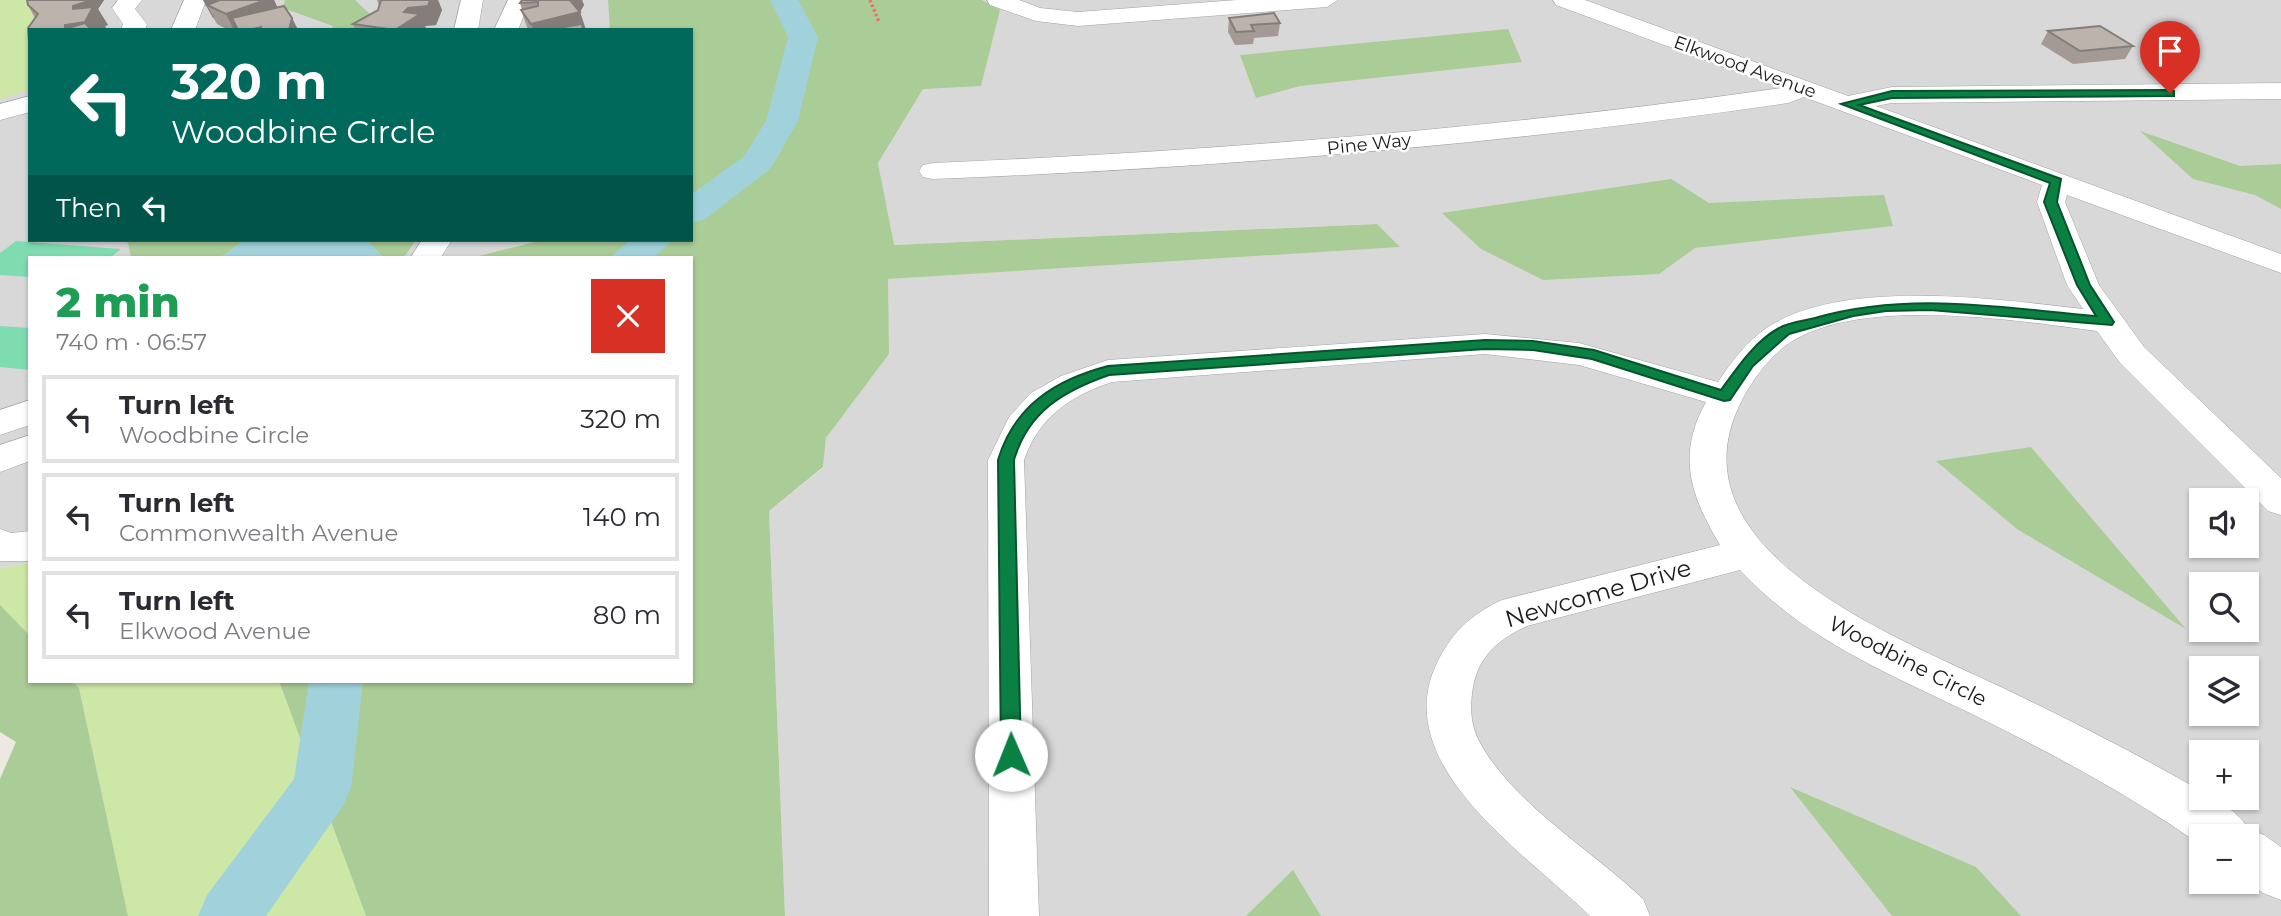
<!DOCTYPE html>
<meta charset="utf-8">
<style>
:root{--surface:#fff;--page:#f7f7f7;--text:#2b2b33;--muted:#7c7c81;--line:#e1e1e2}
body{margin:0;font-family:Montserrat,sans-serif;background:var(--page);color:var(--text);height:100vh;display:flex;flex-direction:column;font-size:26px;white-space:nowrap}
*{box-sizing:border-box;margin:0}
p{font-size:23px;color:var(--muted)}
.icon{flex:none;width:38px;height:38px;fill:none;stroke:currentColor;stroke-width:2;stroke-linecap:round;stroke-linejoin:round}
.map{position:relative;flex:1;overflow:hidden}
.sheet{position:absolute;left:28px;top:256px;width:665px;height:427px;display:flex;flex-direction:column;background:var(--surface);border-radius:0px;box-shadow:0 2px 5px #0004}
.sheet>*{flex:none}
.hud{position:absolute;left:28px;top:28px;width:665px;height:214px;border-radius:0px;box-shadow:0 2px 5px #0004;background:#00695c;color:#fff;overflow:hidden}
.controls{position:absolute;left:2189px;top:488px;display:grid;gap:14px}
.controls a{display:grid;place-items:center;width:70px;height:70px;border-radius:0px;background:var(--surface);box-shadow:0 2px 5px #0004;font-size:35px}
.pin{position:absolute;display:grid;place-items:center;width:60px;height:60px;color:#fff;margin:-72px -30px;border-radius:50% 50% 50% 0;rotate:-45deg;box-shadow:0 0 7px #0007}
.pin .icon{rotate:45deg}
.me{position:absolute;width:77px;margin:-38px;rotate:359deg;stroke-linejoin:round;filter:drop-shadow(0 0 5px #0008)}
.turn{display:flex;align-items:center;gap:24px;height:147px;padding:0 28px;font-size:32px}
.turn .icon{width:91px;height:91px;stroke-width:2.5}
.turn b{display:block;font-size:49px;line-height:60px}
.then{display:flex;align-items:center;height:66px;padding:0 28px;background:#0003;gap:14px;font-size:26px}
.round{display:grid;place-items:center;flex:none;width:74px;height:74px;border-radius:0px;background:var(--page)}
.overview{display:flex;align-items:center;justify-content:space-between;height:119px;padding:0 28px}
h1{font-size:42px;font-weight:800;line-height:52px;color:#1e9e55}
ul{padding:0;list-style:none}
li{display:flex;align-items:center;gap:21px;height:88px;margin:0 14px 10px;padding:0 14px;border:4px solid var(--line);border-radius:0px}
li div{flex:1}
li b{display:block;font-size:26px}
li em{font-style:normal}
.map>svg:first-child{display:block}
.residential{fill:#d9d8d8;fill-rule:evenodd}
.grass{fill:#cce7a6}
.forest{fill:#aacc96}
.pitch{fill:#7fdcb0}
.water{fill:#a1d2db}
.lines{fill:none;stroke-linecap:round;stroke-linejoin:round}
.river{fill:#a1d2db;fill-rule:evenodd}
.minor-casing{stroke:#a2a2a2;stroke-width:1}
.path{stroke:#f86a67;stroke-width:3.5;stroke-dasharray:2.5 2.5;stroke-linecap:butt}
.minor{fill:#fff;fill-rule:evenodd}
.wall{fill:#a39a95}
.shaded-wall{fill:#847d79}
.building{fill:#bdb3ad;stroke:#847d79;stroke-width:2}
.route{fill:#0b8043;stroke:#07532c;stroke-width:2}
.labels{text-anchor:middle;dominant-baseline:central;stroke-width:5;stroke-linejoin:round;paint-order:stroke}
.far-street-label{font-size:18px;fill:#1b1b1b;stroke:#fff}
.street-label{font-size:21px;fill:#1b1b1b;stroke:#fff}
.near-street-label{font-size:24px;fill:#1b1b1b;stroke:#fff}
</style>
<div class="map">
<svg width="2281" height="916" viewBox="0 0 2281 916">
<rect width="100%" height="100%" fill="#ede8e1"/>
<!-- residential -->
<g class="residential">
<polygon points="0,0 608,0 611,30 30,30 30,240 542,240 475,257 30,257 30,563 0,568"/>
<path d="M982 0H2281V916H785L769 511 823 468 826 438 889 354 887 279 1399 247 1376 224 893 245 878 163 923 89 1000 11ZM2202 500H2247V546H2202ZM2202 584H2247V630H2202ZM2202 668H2247V714H2202ZM2202 752H2247V798H2202ZM2202 836H2247V882H2202Z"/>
</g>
<!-- grass -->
<g class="grass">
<polygon points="0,0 93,0 30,30 30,89 0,99"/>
<polygon points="30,563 30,636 0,605 0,568"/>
<polygon points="72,681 279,681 366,916 128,916 79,688"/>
</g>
<!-- forest -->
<g class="forest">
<polygon points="285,0 355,0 376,20 363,30 331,30 333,26 283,8"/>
<polygon points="608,0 982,0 1000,10 981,86 923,89 878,163 894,245 1377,224 1400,247 888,279 889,354 826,438 823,467 769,511 785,916 366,916 279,681 691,681 691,257 475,257 542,240 691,240 691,30 610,30"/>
<polygon points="1508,29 1522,62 1300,86 1256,98 1240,55"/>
<polygon points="2140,131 2240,166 2281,164 2281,209 2255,195 2193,179"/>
<polygon points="1671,179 1709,203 1884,195 1893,226 1695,248 1659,274 1543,280 1481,249 1442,213"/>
<polygon points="123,240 245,240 221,257 131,257 128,243"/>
<polygon points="366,240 416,240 404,257 383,257"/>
<polygon points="2031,447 2186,629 2017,529 1936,461"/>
<polygon points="0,605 30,636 30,681 72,681 79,688 128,916 0,916 0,779 16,742 0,732"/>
<polygon points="1790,787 1976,867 2021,916 1892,916"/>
<polygon points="1293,870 1321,916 1246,916"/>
</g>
<!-- pitch -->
<g class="pitch">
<polygon points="16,241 121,249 111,257 30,257 30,277 0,275 0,253"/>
<polygon points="0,326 30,328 30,370 0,367"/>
</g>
<!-- water -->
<polygon class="water" points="245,240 366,240 383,257 221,257"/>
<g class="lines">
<!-- river -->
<g class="river">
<polygon points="770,0 798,0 818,37 798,121 774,163 769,170 704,220 691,223 691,195 744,156 766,121 788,37"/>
<polygon points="630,240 673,240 654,257 611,257"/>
<polygon points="309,681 363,681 351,788 343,806 266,916 198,916 207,895 294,779"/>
</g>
<!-- minor casing -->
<g class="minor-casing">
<g id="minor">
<polygon points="118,0 142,0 135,9 147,24 145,30 121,30 123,24 112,8"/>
<polygon points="184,0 206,0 195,30 171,30"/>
<polygon points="461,0 483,0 478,30 454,30"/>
<polygon points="508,0 530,0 518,30 494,30"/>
<polygon points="987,0 1019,0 1040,8 1078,12 1237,0 1338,0 1327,7 1078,26 1036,21 990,5"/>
<path d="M1553 0H1585L1848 96 1892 87 2281 83V99L1892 103 1876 106 2281 254V273L2067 195 2065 202 2099 285 2144 347 2281 478V515L2268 511 2120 363 2097 331C2013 320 1868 297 1794 340 1779 349 1766 363 1756 377 1641 541 1892 635 2003 688 2066 718 2127 749 2187 783L2202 792V798C2217 798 2241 814 2248 829L2264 835 2281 847V900L2263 893 2247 881V836H2202V846C2129 794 2049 752 1970 713 1887 673 1804 639 1740 570L1527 626C1499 639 1479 655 1473 687 1470 705 1470 722 1478 739 1510 802 1592 850 1643 899L1650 916H1590C1530 856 1389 767 1436 665 1451 633 1470 615 1502 600L1720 545C1691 496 1676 456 1706 402L1579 365 1485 354 1112 382C1070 396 1039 417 1024 460L1039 916H989L988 460 1009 417 1031 393 1061 376 1108 360 1485 334 1579 343 1718 382C1732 361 1747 341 1768 327 1844 278 1996 299 2083 309L2067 285 2037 202 2042 185 1804 97 1788 103C1504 144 1220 168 933 179L923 177 919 171 923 165 933 163C1217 151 1499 128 1781 88L1556 5Z"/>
<polygon points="30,96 30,112 0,120 0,104"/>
<polygon points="422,240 452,240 441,257 411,257"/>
<polygon points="30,400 30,425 0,435 0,410"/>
<polygon points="30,435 30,461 0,472 0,445"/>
<polygon points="0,529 11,533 30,531 30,561 0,561"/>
</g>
</g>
<!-- path -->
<polyline class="path" points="870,0 879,22"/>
<!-- minor -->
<use href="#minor" class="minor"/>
</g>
<!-- wall -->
<g class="wall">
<polygon points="27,0 104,0 98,9 108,25 105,26 107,30 30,30 30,43 29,41 28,28 35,18 28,5"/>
<polygon points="203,0 274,0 277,7 292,18 298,30 228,30 217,24"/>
<polygon points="377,0 438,0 442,10 436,25 425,26 427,30 355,30 353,24 378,10 379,5"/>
<polygon points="522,0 582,0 584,5 580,12 586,30 528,30 521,10 522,10 520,3"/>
<polygon points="1229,18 1280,23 1278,36 1254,38 1253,44 1235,45 1228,32"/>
<polygon points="2048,31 2133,46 2125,59 2073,64 2041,44"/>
</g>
<!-- shaded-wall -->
<g class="shaded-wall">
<polygon points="65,0 104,0 98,9 108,25 105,26 107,30 66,30"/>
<polygon points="203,0 274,0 282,17 238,30 234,30 226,14 207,5 214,18 213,18"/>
<polygon points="418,0 438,0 442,10 436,25 425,26 427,30 395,30 404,12"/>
<polygon points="570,0 582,0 584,5 580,12 586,30 534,30 531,24"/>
<polygon points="292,18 298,30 289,30"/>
</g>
<!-- building -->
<g class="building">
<polygon points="27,0 92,0 73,6 73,9 93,7 85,22 65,25 65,29 85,23 92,30 30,30 30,42 29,41 28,28 38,14 28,5"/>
<polygon points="220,0 265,0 226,14 207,5"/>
<polygon points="381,0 430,0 428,6 408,8 404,12 420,14 395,30 353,24 378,10"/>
<polygon points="522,0 570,0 580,12 531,24 521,10 538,6 538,2 520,3"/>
<polygon points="284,6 292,18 289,30 260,30 261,27 249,30 238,30 232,18"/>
<polygon points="1274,13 1280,23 1251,25 1254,31 1236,32 1229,18"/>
<polygon points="582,24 583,30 547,30"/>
<polygon points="2100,26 2133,46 2080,51 2048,31"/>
</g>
<!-- route -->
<path class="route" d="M2170 90 2174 91V96L1892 98 1859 105 2061 179 2057 202 2090 285 2114 322 2112 325 1930 310 1886 311 1853 316 1789 334 1753 366 1730 400 1724 401 1592 359 1533 350 1485 349 1109 375C1063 391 1028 412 1014 460L1021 755 1018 761 1011 764 1004 761 1001 755 998 460C1014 406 1055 380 1108 366L1485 340 1533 341 1594 350 1721 390C1737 368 1755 341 1779 328 1789 322 1804 321 1815 318 1910 291 2000 308 2096 316L2077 285 2044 202 2050 183 1841 104 1892 91Z"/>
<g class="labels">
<!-- far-street labels -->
<g class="far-street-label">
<text transform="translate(1745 67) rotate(20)">Elkwood Avenue</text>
<text transform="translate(1369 144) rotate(-6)">Pine Way</text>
</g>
<!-- street labels -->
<g class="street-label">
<text transform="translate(1908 661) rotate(27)">Woodbine Circle</text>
</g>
<!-- near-street labels -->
<g class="near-street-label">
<text transform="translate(1598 593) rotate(-16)">Newcome Drive</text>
</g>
</g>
</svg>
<div class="controls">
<a><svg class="icon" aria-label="sound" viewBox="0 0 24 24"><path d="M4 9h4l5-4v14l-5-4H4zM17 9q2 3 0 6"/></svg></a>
<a><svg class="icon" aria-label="search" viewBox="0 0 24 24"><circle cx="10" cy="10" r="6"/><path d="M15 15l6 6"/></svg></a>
<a><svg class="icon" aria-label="layers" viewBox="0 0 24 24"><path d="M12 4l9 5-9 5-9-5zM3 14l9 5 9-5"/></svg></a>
<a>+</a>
<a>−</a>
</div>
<div class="pin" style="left:2170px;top:93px;background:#d93025"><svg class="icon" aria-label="arrive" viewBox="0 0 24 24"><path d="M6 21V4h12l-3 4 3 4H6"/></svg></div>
<svg class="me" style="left:1011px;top:755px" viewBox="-20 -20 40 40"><circle r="19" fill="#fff"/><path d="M0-13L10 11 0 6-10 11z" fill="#0b8043"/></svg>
<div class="hud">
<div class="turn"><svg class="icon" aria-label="left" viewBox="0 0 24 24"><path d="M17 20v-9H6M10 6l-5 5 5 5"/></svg><div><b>320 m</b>Woodbine Circle</div></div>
<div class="then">Then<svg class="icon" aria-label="left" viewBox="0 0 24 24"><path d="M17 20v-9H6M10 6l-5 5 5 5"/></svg></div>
</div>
<section class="sheet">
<div class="overview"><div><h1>2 min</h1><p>740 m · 06:57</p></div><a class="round" style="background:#d93025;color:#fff"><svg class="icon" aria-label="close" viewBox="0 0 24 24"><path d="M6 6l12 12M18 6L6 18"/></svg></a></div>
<ul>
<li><svg class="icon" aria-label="left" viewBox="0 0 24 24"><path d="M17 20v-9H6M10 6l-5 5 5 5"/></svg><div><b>Turn left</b><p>Woodbine Circle</p></div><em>320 m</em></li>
<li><svg class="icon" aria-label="left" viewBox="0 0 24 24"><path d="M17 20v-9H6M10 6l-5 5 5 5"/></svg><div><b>Turn left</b><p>Commonwealth Avenue</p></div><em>140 m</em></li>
<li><svg class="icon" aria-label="left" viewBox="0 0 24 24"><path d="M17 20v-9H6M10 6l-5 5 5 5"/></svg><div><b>Turn left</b><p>Elkwood Avenue</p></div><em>80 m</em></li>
</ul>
</section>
</div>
